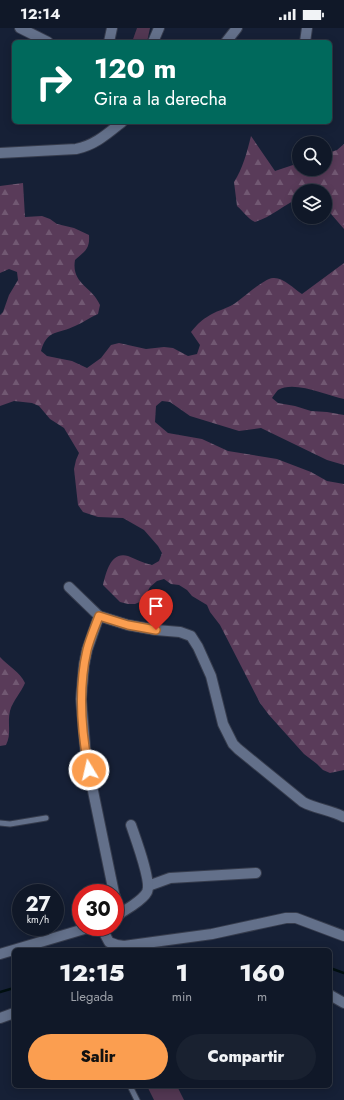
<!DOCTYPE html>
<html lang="es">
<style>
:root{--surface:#101828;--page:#192130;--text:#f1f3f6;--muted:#9ca0a8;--line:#303745;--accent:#fb9e50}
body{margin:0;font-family:Jost,sans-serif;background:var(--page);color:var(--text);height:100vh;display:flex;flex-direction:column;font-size:15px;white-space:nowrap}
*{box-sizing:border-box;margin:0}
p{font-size:13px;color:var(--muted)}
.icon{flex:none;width:22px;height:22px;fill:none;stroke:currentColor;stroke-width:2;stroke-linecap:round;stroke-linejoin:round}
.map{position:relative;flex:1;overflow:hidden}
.side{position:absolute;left:12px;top:920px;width:320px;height:140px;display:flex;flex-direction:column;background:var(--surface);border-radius:6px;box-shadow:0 2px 10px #0003,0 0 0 1px var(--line)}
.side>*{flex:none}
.hud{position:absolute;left:12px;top:12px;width:320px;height:84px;border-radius:6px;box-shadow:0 2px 10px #0003,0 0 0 1px var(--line);background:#00695c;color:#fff;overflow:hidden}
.controls{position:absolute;left:292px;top:108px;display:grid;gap:8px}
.controls a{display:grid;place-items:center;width:40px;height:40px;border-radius:50%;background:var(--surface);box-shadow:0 2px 10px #0003,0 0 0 1px var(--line);font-size:20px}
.speed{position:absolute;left:12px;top:856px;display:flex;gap:8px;font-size:20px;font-weight:700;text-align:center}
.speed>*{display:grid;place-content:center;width:52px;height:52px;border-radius:50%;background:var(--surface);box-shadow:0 2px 10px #0003,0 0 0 1px var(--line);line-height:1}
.speed small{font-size:10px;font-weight:400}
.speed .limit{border:6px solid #d22;background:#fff;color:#111}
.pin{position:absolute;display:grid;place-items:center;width:34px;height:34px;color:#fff;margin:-41px -17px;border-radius:50% 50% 50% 0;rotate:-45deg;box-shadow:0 0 4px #0007}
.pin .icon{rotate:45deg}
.me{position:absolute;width:44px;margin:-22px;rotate:351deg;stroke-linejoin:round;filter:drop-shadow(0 0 3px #0008)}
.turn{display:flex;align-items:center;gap:14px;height:84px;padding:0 16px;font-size:18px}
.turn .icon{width:52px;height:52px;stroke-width:2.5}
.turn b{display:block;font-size:28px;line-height:34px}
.eta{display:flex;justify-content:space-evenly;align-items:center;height:68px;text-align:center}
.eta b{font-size:24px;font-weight:800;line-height:28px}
.cta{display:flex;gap:8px;margin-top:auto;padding:8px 16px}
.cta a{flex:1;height:46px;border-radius:24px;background:var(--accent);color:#111;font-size:16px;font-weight:800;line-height:46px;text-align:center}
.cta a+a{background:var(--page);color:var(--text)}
.status{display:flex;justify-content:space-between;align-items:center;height:28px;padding:0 20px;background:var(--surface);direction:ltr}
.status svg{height:11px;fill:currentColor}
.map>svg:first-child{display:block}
.green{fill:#523752}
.forest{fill:url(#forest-firs)}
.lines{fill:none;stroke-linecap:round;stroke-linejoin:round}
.stream{stroke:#000f10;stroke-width:2.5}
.service-casing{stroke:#363c4d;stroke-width:7}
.minor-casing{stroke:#363c4d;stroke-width:12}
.service{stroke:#63708a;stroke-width:5}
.minor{stroke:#63708a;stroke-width:10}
.route-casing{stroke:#a36734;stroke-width:10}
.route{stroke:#fb9e50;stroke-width:7}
</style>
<div class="status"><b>12:14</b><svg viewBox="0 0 49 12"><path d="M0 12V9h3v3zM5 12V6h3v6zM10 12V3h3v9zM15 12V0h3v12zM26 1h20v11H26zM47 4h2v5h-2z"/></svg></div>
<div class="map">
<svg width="344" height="1072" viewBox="0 0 344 1072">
<defs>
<pattern id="forest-firs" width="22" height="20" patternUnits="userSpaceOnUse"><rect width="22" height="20" fill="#593b59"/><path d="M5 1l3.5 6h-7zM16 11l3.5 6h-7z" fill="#715872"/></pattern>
</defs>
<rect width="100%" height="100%" fill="#162036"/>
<!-- green -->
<g class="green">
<polygon points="137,0 150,0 147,14 132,14"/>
<polygon points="147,1058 177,1058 184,1072 154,1072"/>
</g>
<!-- forest -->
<g class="forest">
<path d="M251 108 275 143 299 135V141H325V126L337 122 344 116V201L325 179V163H299V170C284 177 271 189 255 194 247 190 244 184 237 178L234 154C243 140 247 124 251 108Z"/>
<path d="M23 155 25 189 42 188 50 191 57 196 74 200 89 207C90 221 85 223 75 232 71 256 92 258 100 277L98 286C90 289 83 295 75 298 59 306 47 301 41 323L47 328 72 333 87 340 101 330 111 317 119 315 146 321 164 319 173 320 188 328 197 326 200 317 191 304C196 298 200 293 207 289 215 283 226 281 234 276 243 270 263 251 273 250 283 249 294 261 302 266L344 235V371C327 368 295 352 278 362 276 364 274 367 272 370L278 375 295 378 311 383 327 384 344 387V437L327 432 261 400 239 403 190 388 170 374 162 373 156 378 155 394 168 405 202 411 228 423 277 431 311 444 327 453 344 456V742L330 745 323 742 317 736 304 726 269 687 260 675 220 597 210 584 207 577 192 568 187 562 179 557 171 556 164 551 157 553 150 559 142 573 135 576H128L120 574 103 557C106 544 111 523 128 528 136 531 143 535 152 537L159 533 162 525 158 518 144 502 123 490 98 489 83 484 78 477 74 441 76 432 79 425 64 400 50 391 39 378 32 375 14 373 0 378V287L3 284 9 267 18 252 17 244 9 241 0 245V158Z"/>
<path d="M0 629C8 638 20 644 25 655 21 665 13 672 10 683 7 695 12 706 6 717L0 718Z"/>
</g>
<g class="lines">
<!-- stream -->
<g class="stream">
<polyline points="280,922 285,922"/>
<polyline points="330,940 344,945"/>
<polyline points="0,964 14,960"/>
</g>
<!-- service casing -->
<g class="service-casing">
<g id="service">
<polyline points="0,795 10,796 46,790"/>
<polyline points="130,1058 137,1072"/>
</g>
</g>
<!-- minor casing -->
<g class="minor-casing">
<g id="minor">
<polyline points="20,0 48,14"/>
<polyline points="109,14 112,0"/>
<polyline points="153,14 159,0"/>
<polyline points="226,14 237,0"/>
<polyline points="305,14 307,0"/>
<path d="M0 125 76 121C95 117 107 106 122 94"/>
<path d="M69 559 99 588 128 597 156 602 180 604 191 608 198 619 211 648 223 696 233 716 238 721 303 774C316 781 331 782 344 789"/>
<polyline points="99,588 87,622 84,637 81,671 86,729 114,865"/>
<polyline points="148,858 170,850 256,845"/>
<polyline points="115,868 120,886"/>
<path d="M115 888C123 884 143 872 147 864 152 854 135 809 131 797"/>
<polyline points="101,899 109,914 117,917 124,918 212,906 286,890 296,890 344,908"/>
<polyline points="0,926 91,899"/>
<polyline points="330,967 344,975"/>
<polyline points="0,990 14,985"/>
</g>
</g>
<!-- service -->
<use href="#service" class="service"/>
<!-- minor -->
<use href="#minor" class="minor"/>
</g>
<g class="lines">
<!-- route casing -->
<g class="route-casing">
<path id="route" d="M89 742C81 703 78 661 87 622 90 610 95 599 99 588L128 597 156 602"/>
</g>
<!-- route -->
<use href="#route" class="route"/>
</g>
</svg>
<div class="controls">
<a><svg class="icon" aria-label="search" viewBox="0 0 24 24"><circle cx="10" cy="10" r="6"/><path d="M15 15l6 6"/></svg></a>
<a><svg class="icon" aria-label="layers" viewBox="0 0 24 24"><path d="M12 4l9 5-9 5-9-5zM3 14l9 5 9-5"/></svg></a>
</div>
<div class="speed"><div>27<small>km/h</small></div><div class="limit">30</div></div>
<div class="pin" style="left:156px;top:602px;background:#d93025"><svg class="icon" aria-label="arrive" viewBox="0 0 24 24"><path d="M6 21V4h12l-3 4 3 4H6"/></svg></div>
<svg class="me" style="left:89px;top:742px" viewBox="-20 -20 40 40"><circle r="17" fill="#fb9e50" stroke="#fff" stroke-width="3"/><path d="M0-11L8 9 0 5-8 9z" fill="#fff"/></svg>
<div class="hud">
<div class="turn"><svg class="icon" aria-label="right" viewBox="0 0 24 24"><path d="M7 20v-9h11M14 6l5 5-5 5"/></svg><div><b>120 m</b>Gira a la derecha</div></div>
</div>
<section class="side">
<div class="eta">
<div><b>12:15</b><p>Llegada</p></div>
<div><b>1</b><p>min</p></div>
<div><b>160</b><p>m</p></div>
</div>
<div class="cta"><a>Salir</a><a>Compartir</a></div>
</section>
</div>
